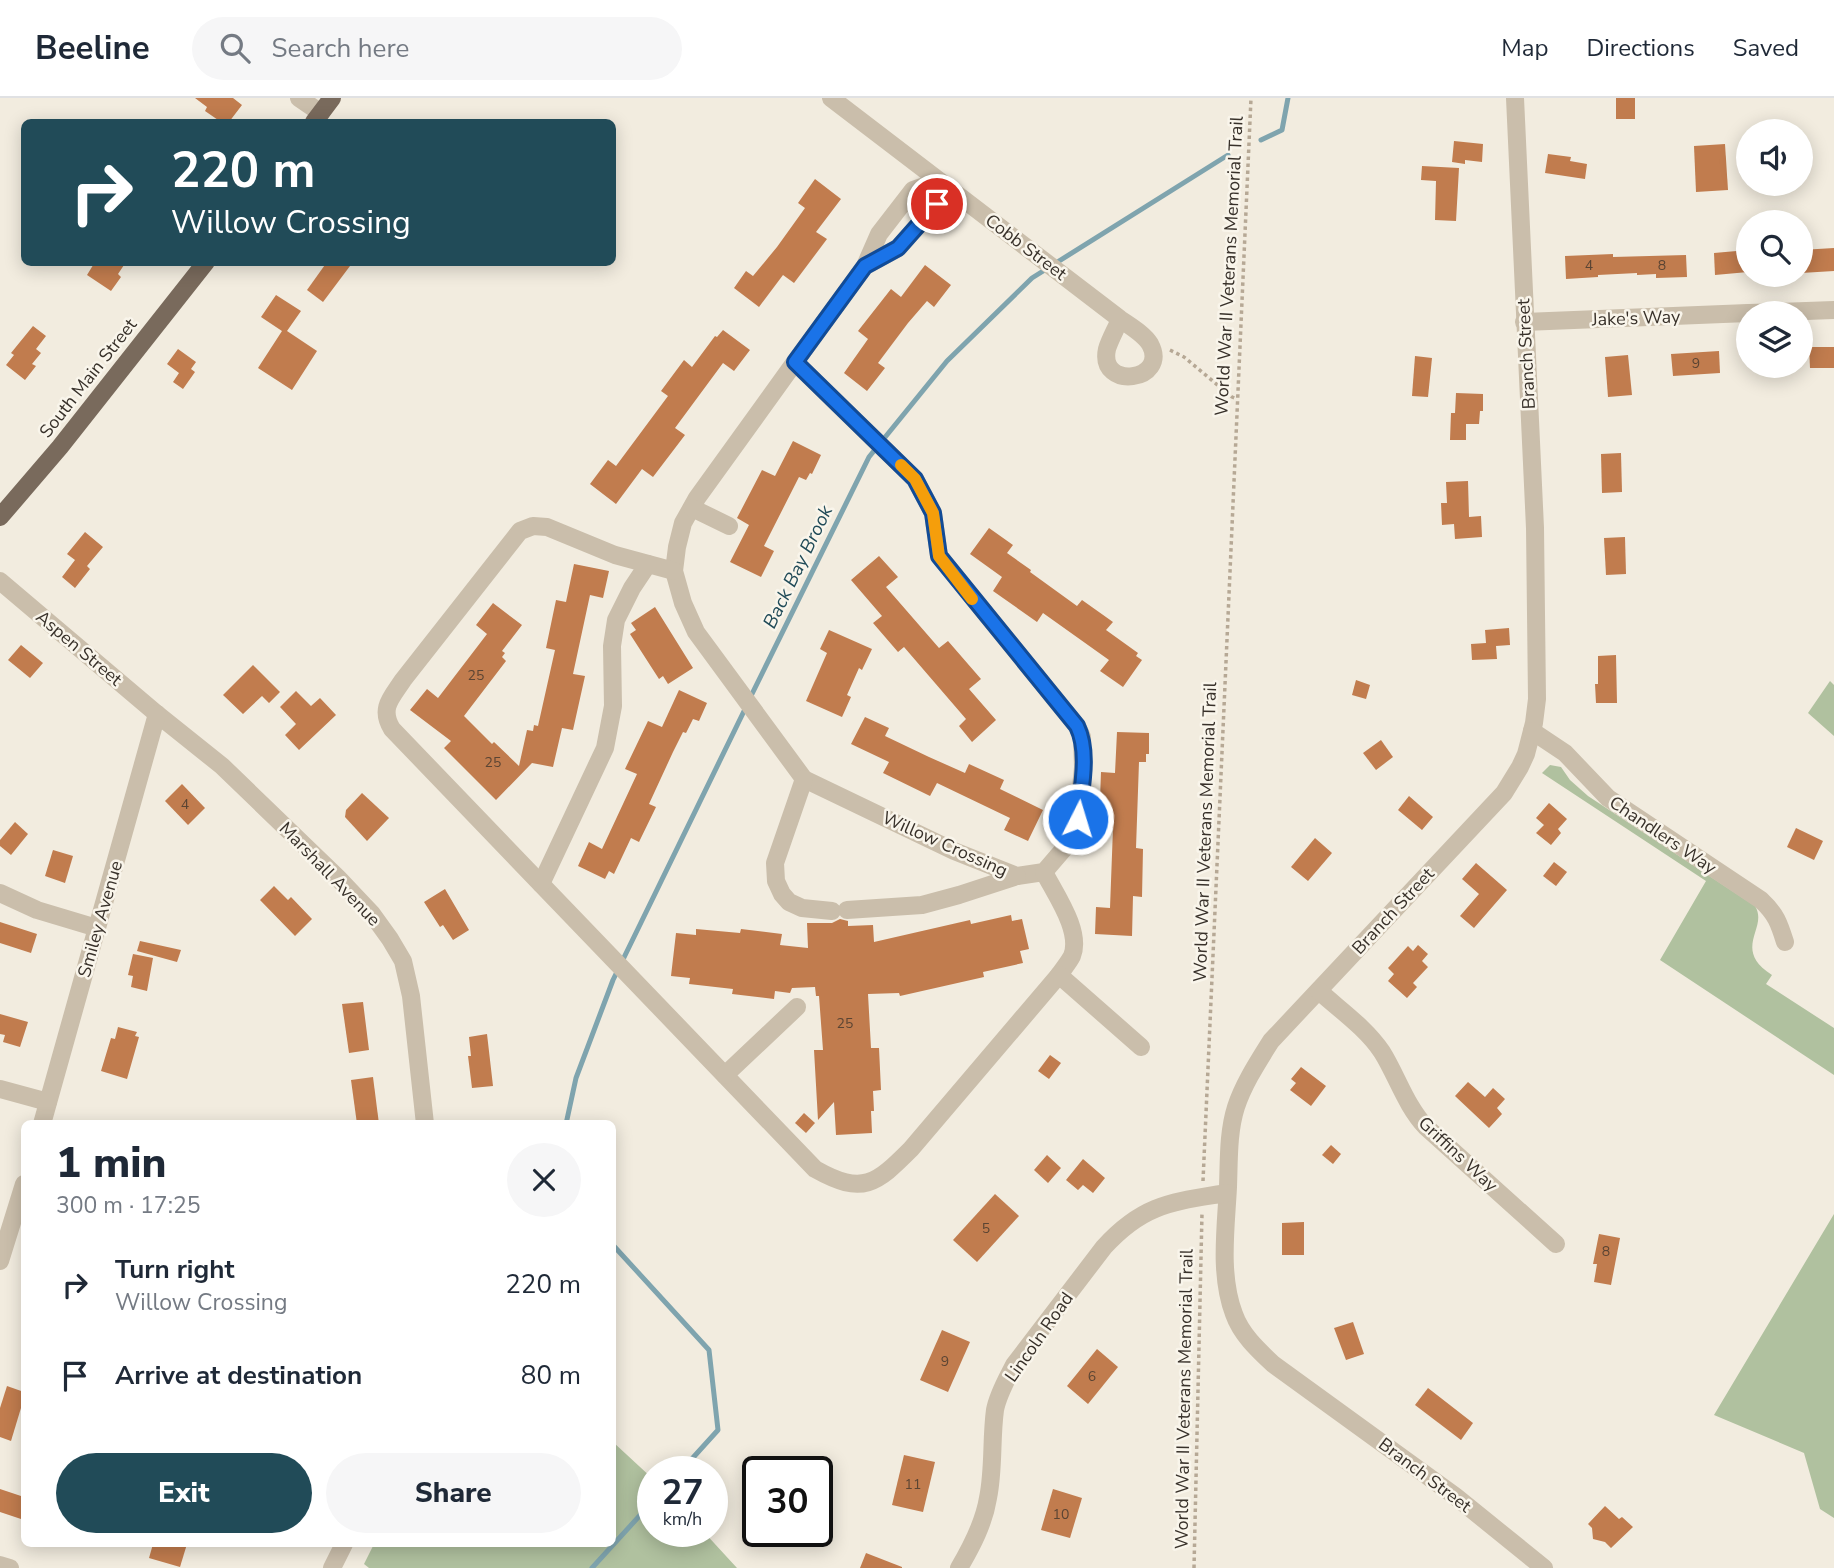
<!DOCTYPE html>
<meta charset="utf-8">
<style>
:root{--surface:#fff;--page:#f6f6f7;--text:#1f2937;--muted:#747a83;--line:#e0e1e3;--accent:#214b58}
body{margin:0;font-family:"Nunito Sans",sans-serif;background:var(--page);color:var(--text);height:100vh;display:flex;flex-direction:column;font-size:26px;white-space:nowrap}
*{box-sizing:border-box;margin:0}
p{font-size:23px;color:var(--muted)}
.icon{flex:none;width:38px;height:38px;fill:none;stroke:currentColor;stroke-width:2;stroke-linecap:round;stroke-linejoin:round}
.map{position:relative;flex:1;overflow:hidden}
.drawer{position:absolute;left:21px;top:1022px;width:595px;height:427px;display:flex;flex-direction:column;background:var(--surface);border-radius:10px;box-shadow:0 4px 18px #0003}
.drawer>*{flex:none}
.guide{position:absolute;left:21px;top:21px;width:595px;height:147px;border-radius:10px;box-shadow:0 4px 18px #0003;background:#214b58;color:#fff;overflow:hidden}
.fabs{position:absolute;left:1736px;top:21px;display:grid;gap:14px}
.fabs a{display:grid;place-items:center;width:77px;height:77px;border-radius:50%;background:var(--surface);box-shadow:0 4px 18px #0003;font-size:35px}
.speed{position:absolute;left:637px;top:1358px;display:flex;gap:14px;font-size:35px;font-weight:700;text-align:center}
.speed>*{display:grid;place-content:center;width:91px;height:91px;border-radius:50%;background:var(--surface);box-shadow:0 4px 18px #0003;line-height:1}
.speed small{font-size:18px;font-weight:400}
.speed .limit{border:4px solid #111;border-radius:10px;background:#fff;color:#111}
.pin{position:absolute;display:grid;place-items:center;width:60px;height:60px;color:#fff;margin:-30px;border:4px solid #fff;border-radius:50%;box-shadow:0 2px 7px #0007}
.me{position:absolute;width:77px;margin:-38px;rotate:5deg;stroke-linejoin:round;filter:drop-shadow(0 0 5px #0008)}
.turn{display:flex;align-items:center;gap:24px;height:147px;padding:0 35px;font-size:32px}
.turn .icon{width:91px;height:91px;stroke-width:2.5}
.turn b{display:block;font-size:49px;line-height:60px}
.round{display:grid;place-items:center;flex:none;width:74px;height:74px;border-radius:37px;background:var(--page)}
.summary{display:flex;align-items:center;justify-content:space-between;height:119px;padding:0 35px}
h1{font-size:42px;font-weight:800;line-height:52px}
.cta{display:flex;gap:14px;margin-top:auto;padding:14px 35px}
.cta a{flex:1;height:80px;border-radius:42px;background:var(--accent);color:#fff;font-size:28px;font-weight:800;line-height:80px;text-align:center}
.cta a+a{background:var(--page);color:var(--text)}
ul{padding:0;list-style:none}
li{display:flex;align-items:center;gap:21px;height:91px;padding:0 35px}
li div{flex:1}
li b{display:block;font-size:26px}
li em{font-style:normal}
header{display:flex;align-items:center;gap:42px;box-sizing:border-box;height:98px;padding:0 35px;background:var(--surface);border-bottom:2px solid var(--line)}
header strong{font-size:33px}
nav{display:flex;gap:38px;margin-inline-start:auto;font-size:24px}
.search{width:490px;height:63px;background:var(--page);display:flex;align-items:center;gap:18px;box-sizing:border-box;padding:0 24px;border-radius:38px;color:var(--muted);font-size:26px}
.map>svg:first-child{display:block}
.green{fill:#b0c19f}
.lines{fill:none;stroke-linecap:round;stroke-linejoin:round}
.stream{stroke:#7fa4ae;stroke-width:5}
.building{fill:#c17c4e}
.path{stroke:#b6a895;stroke-width:3.5;stroke-dasharray:3.5 3.5;stroke-linecap:butt}
.minor{stroke:#cabeab;stroke-width:18}
.major{stroke:#796a5c;stroke-width:18}
.route-casing{stroke:#114b97;stroke-width:18}
.route{stroke:#1a73e8;stroke-width:12}
.slow{stroke:#f59e0b;stroke-width:12}
.labels{text-anchor:middle;dominant-baseline:central;stroke-width:5;stroke-linejoin:round;paint-order:stroke}
.number-label{font-size:14px;fill:#5a4433}
.street-label{font-size:18px;fill:#38312a;stroke:#f9f5eb}
.water-label{font-size:19px;font-style:italic;fill:#214b58;stroke:#f9f5eb}
</style>
<header>
<strong>Beeline</strong>
<div class="search"><svg class="icon" aria-label="search" viewBox="0 0 24 24"><circle cx="10" cy="10" r="6"/><path d="M15 15l6 6"/></svg>Search here</div>
<nav><a>Map</a><a>Directions</a><a>Saved</a></nav>
</header>
<div class="map">
<svg width="1834" height="1470" viewBox="0 0 1834 1470">
<rect width="100%" height="100%" fill="#f2ecdf"/>
<!-- green -->
<g class="green">
<polygon points="1830,583 1834,587 1834,638 1808,615"/>
<path d="M1550 667 1561 669 1570 682 1588 698 1755 808C1769 830 1731 851 1772 877L1766 886 1834 930V977L1660 862 1706 783 1542 675Z"/>
<polygon points="1834,1116 1834,1420 1820,1411 1804,1355 1714,1317"/>
<polygon points="613,1344 653,1381 653,1433 703,1433 737,1470 369,1470 364,1466 374,1446 612,1446"/>
</g>
<g class="lines">
<!-- stream -->
<g class="stream">
<polyline points="1261,42 1282,32 1288,0"/>
<polyline points="750,600 869,359 947,263 1032,180 1228,57"/>
<polyline points="566,1026 576,980 613,882 746,609"/>
<polyline points="612,1146 709,1252 718,1332 680,1374"/>
<polyline points="592,1470 653,1403"/>
</g>
</g>
<!-- building -->
<g class="building">
<polygon points="195,0 233,0 242,7 229,24 221,24 205,13 207,9"/>
<rect x="1616" y="0" width="19" height="21"/>
<polygon points="1454,43 1483,46 1482,64 1465,62 1465,66 1452,64"/>
<polygon points="1725,46 1728,92 1696,94 1694,48"/>
<polygon points="1548,56 1571,59 1570,63 1587,66 1585,81 1545,75"/>
<polygon points="1422,68 1459,70 1456,123 1435,122 1436,83 1421,82"/>
<polygon points="815,81 841,101 816,134 827,141 794,185 783,177 759,209 734,190 746,173 753,178 777,149 805,110 798,105"/>
<polygon points="1834,150 1834,173 1801,175 1801,152"/>
<polygon points="1748,152 1748,174 1715,177 1714,155"/>
<polygon points="1613,156 1613,159 1686,157 1687,179 1656,180 1656,176 1637,177 1637,175 1598,177 1598,179 1566,181 1565,158"/>
<polygon points="95,164 126,164 118,176 121,179 111,193 87,177"/>
<polygon points="327,164 353,164 323,204 307,192"/>
<polygon points="925,167 951,187 934,209 927,203 908,225 878,265 885,270 867,293 844,275 868,241 858,233 891,191 901,199"/>
<polygon points="276,197 301,213 287,233 317,253 292,292 258,270 282,233 261,219"/>
<polygon points="33,228 46,238 36,251 41,255 32,266 36,268 25,282 6,267 14,257 11,255"/>
<polygon points="723,232 750,252 734,273 723,265 675,330 685,337 653,379 642,371 616,406 590,386 608,362 616,368 668,298 661,293 684,262 692,269 715,238 717,239"/>
<polygon points="1809,249 1834,249 1834,270 1810,270"/>
<polygon points="178,251 196,264 191,271 195,274 183,291 173,284 179,275 167,266"/>
<polygon points="1719,253 1720,275 1673,278 1671,256"/>
<polygon points="1628,257 1632,297 1608,299 1605,259"/>
<polygon points="1415,258 1432,260 1428,299 1412,298"/>
<polygon points="1456,295 1483,296 1483,313 1480,313 1479,326 1466,326 1466,342 1450,342 1451,315 1455,315"/>
<polygon points="793,343 821,357 812,376 810,375 806,382 799,379 764,448 774,453 761,479 730,464 749,427 737,420 762,372 775,378"/>
<polygon points="1621,355 1622,394 1602,395 1601,356"/>
<polygon points="1468,383 1469,419 1481,418 1482,439 1455,441 1454,426 1442,427 1441,405 1447,405 1446,384"/>
<polygon points="989,430 1013,447 1007,455 1031,472 1030,474 1077,508 1082,502 1113,524 1106,532 1138,555 1136,558 1142,562 1123,589 1100,573 1109,562 1043,515 1037,524 993,493 1002,479 970,456"/>
<polygon points="85,434 103,449 87,468 90,471 75,490 62,479 75,462 67,456"/>
<polygon points="1625,439 1626,476 1606,477 1604,440"/>
<polygon points="879,458 898,479 886,489 939,550 948,543 981,581 969,591 996,622 972,644 959,628 966,621 904,549 898,554 873,525 882,518 851,482"/>
<polygon points="574,466 609,473 603,500 590,497 573,576 585,578 573,632 562,630 553,669 532,665 496,702 444,650 451,643 410,612 427,591 438,600 487,536 476,527 493,505 522,527 502,553 505,555 502,559 506,563 464,618 492,646 494,644 519,668 527,632 533,633 534,627 538,628 555,552 546,550 556,502 566,504"/>
<polygon points="655,509 693,570 668,586 663,578 659,581 630,536 636,532 631,525"/>
<polygon points="1509,530 1510,547 1496,548 1497,561 1472,562 1471,546 1486,545 1485,532"/>
<polygon points="829,532 872,551 862,572 859,570 847,597 851,599 842,619 806,603 827,555 820,551"/>
<polygon points="21,547 43,565 30,580 8,562"/>
<polygon points="1616,557 1617,605 1596,605 1595,586 1598,586 1598,558"/>
<polygon points="253,567 280,594 269,605 262,598 243,616 223,597"/>
<polygon points="1356,582 1370,587 1366,601 1352,597"/>
<polygon points="679,592 707,605 699,623 693,621 686,635 683,634 673,654 649,706 656,709 639,744 631,740 614,776 609,773 605,781 578,768 589,744 602,751 637,676 625,671 648,623 662,629"/>
<polygon points="296,593 311,608 320,600 336,617 299,652 285,637 296,626 280,609"/>
<polygon points="865,619 889,630 885,638 929,659 965,675 969,666 1004,682 1000,691 1043,712 1028,743 1004,732 1010,720 937,685 930,698 883,675 889,664 851,646"/>
<polygon points="1117,634 1149,635 1149,656 1146,656 1146,664 1139,664 1136,750 1143,751 1142,799 1133,798 1132,838 1095,836 1096,809 1110,810 1113,730 1099,730 1101,674 1115,675"/>
<polygon points="1381,642 1393,659 1376,672 1363,655"/>
<polygon points="182,686 205,710 188,727 165,703"/>
<polygon points="362,695 389,720 367,743 345,719 346,712"/>
<polygon points="1409,698 1433,719 1422,732 1398,712"/>
<polygon points="1549,705 1567,721 1558,731 1561,735 1551,747 1536,735 1544,727 1536,720"/>
<polygon points="15,724 28,736 11,757 0,748 0,742"/>
<polygon points="1796,730 1823,743 1814,762 1787,749"/>
<polygon points="1315,740 1332,755 1308,783 1291,769"/>
<polygon points="53,752 73,758 65,785 45,778"/>
<polygon points="1554,764 1567,774 1556,788 1543,778"/>
<polygon points="1476,765 1507,792 1474,830 1460,818 1479,796 1462,781"/>
<polygon points="274,788 288,802 291,799 312,821 295,838 260,802"/>
<polygon points="445,791 469,832 453,842 443,827 440,829 424,804"/>
<polygon points="1011,817 1012,823 1022,821 1029,851 1020,853 1023,865 983,874 984,879 900,898 899,895 868,896 871,950 879,950 881,992 873,993 874,1013 871,1013 872,1035 836,1037 834,1004 818,1022 814,952 823,952 819,898 816,898 815,889 792,890 790,895 775,893 774,901 732,896 733,891 689,886 690,880 671,878 676,835 696,837 696,831 740,835 741,831 782,836 780,847 808,850 807,825 832,825 840,821 848,823 848,828 873,827 874,844 970,822 971,826"/>
<polygon points="0,824 37,836 31,855 0,845"/>
<polygon points="140,843 181,852 177,864 137,853"/>
<polygon points="1418,847 1428,856 1422,863 1428,869 1413,885 1417,889 1407,900 1388,883 1394,876 1388,870 1408,848 1413,853"/>
<polygon points="133,856 153,860 147,893 131,889 133,878 128,877"/>
<polygon points="363,904 369,952 349,955 342,906"/>
<polygon points="0,916 28,924 20,949 3,944 5,937 0,936"/>
<polygon points="118,929 137,934 135,938 139,939 127,981 101,973 111,940 115,941"/>
<polygon points="487,936 493,988 472,990 468,958 471,958 469,939"/>
<polygon points="1050,957 1061,965 1049,981 1038,973"/>
<polygon points="1301,969 1326,988 1311,1008 1290,992 1296,985 1291,981"/>
<polygon points="373,979 379,1026 357,1026 351,982"/>
<polygon points="1468,984 1485,999 1493,990 1505,1001 1497,1010 1502,1016 1489,1030 1455,998"/>
<polygon points="804,1015 815,1025 806,1035 795,1025"/>
<polygon points="1331,1047 1341,1056 1333,1066 1322,1057"/>
<polygon points="1047,1057 1061,1070 1048,1085 1034,1072"/>
<polygon points="1083,1061 1105,1080 1093,1095 1083,1087 1078,1092 1066,1082"/>
<polygon points="995,1096 1019,1118 977,1164 953,1142"/>
<polygon points="1304,1124 1304,1157 1282,1157 1282,1125"/>
<polygon points="1599,1136 1620,1140 1611,1187 1594,1184 1597,1166 1593,1166"/>
<polygon points="1353,1224 1364,1256 1346,1262 1334,1230"/>
<polygon points="942,1232 970,1244 948,1294 920,1282"/>
<polygon points="1097,1251 1118,1269 1088,1306 1067,1288"/>
<polygon points="7,1288 24,1294 24,1300 11,1343 0,1339 0,1310"/>
<polygon points="1428,1290 1473,1325 1461,1342 1415,1307"/>
<polygon points="904,1357 935,1364 923,1414 892,1407"/>
<polygon points="0,1391 24,1399 24,1411 21,1421 0,1414"/>
<polygon points="1053,1391 1082,1400 1070,1440 1041,1432"/>
<polygon points="1605,1408 1619,1421 1622,1419 1633,1429 1611,1450 1605,1444 1593,1441 1592,1430 1588,1426"/>
<polygon points="153,1446 187,1446 180,1469 149,1460"/>
<polygon points="866,1455 902,1469 902,1470 860,1470"/>
</g>
<g class="lines">
<!-- path -->
<g class="path">
<polyline points="1170,252 1184,259 1232,299 1237,301"/>
<polyline points="1203,1083 1251,0"/>
<polyline points="1194,1470 1202,1115"/>
</g>
<!-- minor -->
<g class="minor">
<polyline points="299,0 321,15"/>
<path d="M831 0 1120 221C1130 228 1144 236 1150 246 1170 283 1098 293 1107 251 1110 241 1116 231 1120 221"/>
<path d="M1515 0 1535 430 1537 601 1534 625 1526 656 1520 669 1504 695 1271 943C1258 964 1244 985 1236 1009 1228 1034 1229 1062 1228 1089 1226 1129 1219 1177 1234 1216 1241 1236 1257 1251 1273 1266L1455 1398 1544 1470"/>
<polyline points="1749,215 1834,212"/>
<polyline points="1524,224 1748,215"/>
<polyline points="795,264 697,400 683,425 677,449 674,473 683,505 696,534 804,681 954,753 1017,778 1044,774 1068,746 1078,721 1083,669 1082,639 1077,628 939,458 933,415 915,381 795,264 865,168 879,136 913,92 939,83 937,106 898,150 865,168"/>
<polyline points="692,410 729,428"/>
<path d="M674 473 615 457 547 429 533 428 520 433 403 582C392 599 379 610 392 631L815 1071C863 1098 876 1086 911 1051L1059 877C1063 871 1069 864 1072 858 1082 833 1055 796 1044 774"/>
<polyline points="0,483 157,616 222,668 338,780 372,816 390,841 403,863 411,898 425,1026"/>
<path d="M1532 633 1565 655 1608 700 1761 802C1776 816 1779 825 1785 844"/>
<polyline points="804,681 775,765 776,783 782,796 789,804 802,810 832,813"/>
<polyline points="541,786 605,650 613,608 612,548 616,522 632,490 648,466"/>
<polyline points="0,795 37,812 97,830"/>
<polyline points="847,812 922,807 959,797 1017,778"/>
<polyline points="1059,877 1141,949"/>
<path d="M1319 893C1340 912 1366 930 1382 954 1397 978 1406 1008 1426 1029L1556 1146"/>
<polyline points="725,977 797,909"/>
<polyline points="0,991 48,1004"/>
<polyline points="42,1026 157,616"/>
<polyline points="0,1163 24,1086"/>
<polyline points="0,1467 10,1470"/>
<polyline points="332,1470 344,1446"/>
<path d="M959 1470C972 1448 984 1425 988 1400 994 1371 991 1341 995 1312 998 1296 1007 1281 1014 1267L1104 1149C1144 1105 1173 1104 1227 1095"/>
</g>
<!-- major -->
<g class="major">
<polyline points="314,24 332,0"/>
<polyline points="0,419 60,349 206,164"/>
</g>
</g>
<g class="lines">
<!-- route casing -->
<g class="route-casing">
<path id="route" d="M937 106 898 150 865 168 795 264 915 381 933 415 939 458 1077 628C1090 655 1081 692 1078 721"/>
</g>
<!-- route -->
<use href="#route" class="route"/>
<!-- slow -->
<polyline class="slow" points="901,367 915,381 933,415 939,458 972,501"/>
</g>
<g class="labels">
<!-- number labels -->
<g class="number-label">
<text x="1589" y="167">4</text>
<text x="1662" y="167">8</text>
<text x="1696" y="265">9</text>
<text x="476" y="577">25</text>
<text x="493" y="664">25</text>
<text x="185" y="706">4</text>
<text x="845" y="925">25</text>
<text x="986" y="1130">5</text>
<text x="1606" y="1153">8</text>
<text x="945" y="1263">9</text>
<text x="1092" y="1278">6</text>
<text x="913" y="1386">11</text>
<text x="1061" y="1416">10</text>
</g>
<!-- street labels -->
<g class="street-label">
<text transform="translate(1026 149) rotate(37)">Cobb Street</text>
<text transform="translate(1229 168) rotate(-87)">World War II Veterans Memorial Trail</text>
<text transform="translate(1636 220) rotate(-2)">Jake's Way</text>
<text transform="translate(1526 256) rotate(-93)">Branch Street</text>
<text transform="translate(88 280) rotate(-52)">South Main Street</text>
<text transform="translate(79 550) rotate(40)">Aspen Street</text>
<text transform="translate(1205 734) rotate(-88)">World War II Veterans Memorial Trail</text>
<text transform="translate(1663 737) rotate(34)">Chandlers Way</text>
<text transform="translate(945 746) rotate(24)">Willow Crossing</text>
<text transform="translate(330 776) rotate(46)">Marshall Avenue</text>
<text transform="translate(1393 813) rotate(-47)">Branch Street</text>
<text transform="translate(100 821) rotate(-74)">Smiley Avenue</text>
<text transform="translate(1458 1056) rotate(43)">Griffins Way</text>
<text transform="translate(1039 1239) rotate(-55)">Lincoln Road</text>
<text transform="translate(1184 1301) rotate(-89)">World War II Veterans Memorial Trail</text>
<text transform="translate(1425 1377) rotate(37)">Branch Street</text>
</g>
<!-- water labels -->
<g class="water-label">
<text transform="translate(798 469) rotate(-64)">Back Bay Brook</text>
</g>
</g>
</svg>
<div class="fabs">
<a><svg class="icon" aria-label="sound" viewBox="0 0 24 24"><path d="M4 9h4l5-4v14l-5-4H4zM17 9q2 3 0 6"/></svg></a>
<a><svg class="icon" aria-label="search" viewBox="0 0 24 24"><circle cx="10" cy="10" r="6"/><path d="M15 15l6 6"/></svg></a>
<a><svg class="icon" aria-label="layers" viewBox="0 0 24 24"><path d="M12 4l9 5-9 5-9-5zM3 14l9 5 9-5"/></svg></a>
</div>
<div class="speed"><div>27<small>km/h</small></div><div class="limit">30</div></div>
<div class="pin" style="left:937px;top:106px;background:#d93025"><svg class="icon" aria-label="arrive" viewBox="0 0 24 24"><path d="M6 21V4h12l-3 4 3 4H6"/></svg></div>
<svg class="me" style="left:1078px;top:721px" viewBox="-20 -20 40 40"><circle r="17" fill="#1a73e8" stroke="#fff" stroke-width="3"/><path d="M0-11L8 9 0 5-8 9z" fill="#fff"/></svg>
<div class="guide">
<div class="turn"><svg class="icon" aria-label="right" viewBox="0 0 24 24"><path d="M7 20v-9h11M14 6l5 5-5 5"/></svg><div><b>220 m</b>Willow Crossing</div></div>
</div>
<section class="drawer">
<div class="summary"><div><h1>1 min</h1><p>300 m · 17:25</p></div><a class="round"><svg class="icon" aria-label="close" viewBox="0 0 24 24"><path d="M6 6l12 12M18 6L6 18"/></svg></a></div>
<ul>
<li><svg class="icon" aria-label="right" viewBox="0 0 24 24"><path d="M7 20v-9h11M14 6l5 5-5 5"/></svg><div><b>Turn right</b><p>Willow Crossing</p></div><em>220 m</em></li>
<li><svg class="icon" aria-label="arrive" viewBox="0 0 24 24"><path d="M6 21V4h12l-3 4 3 4H6"/></svg><div><b>Arrive at destination</b></div><em>80 m</em></li>
</ul>
<div class="cta"><a>Exit</a><a>Share</a></div>
</section>
</div>
